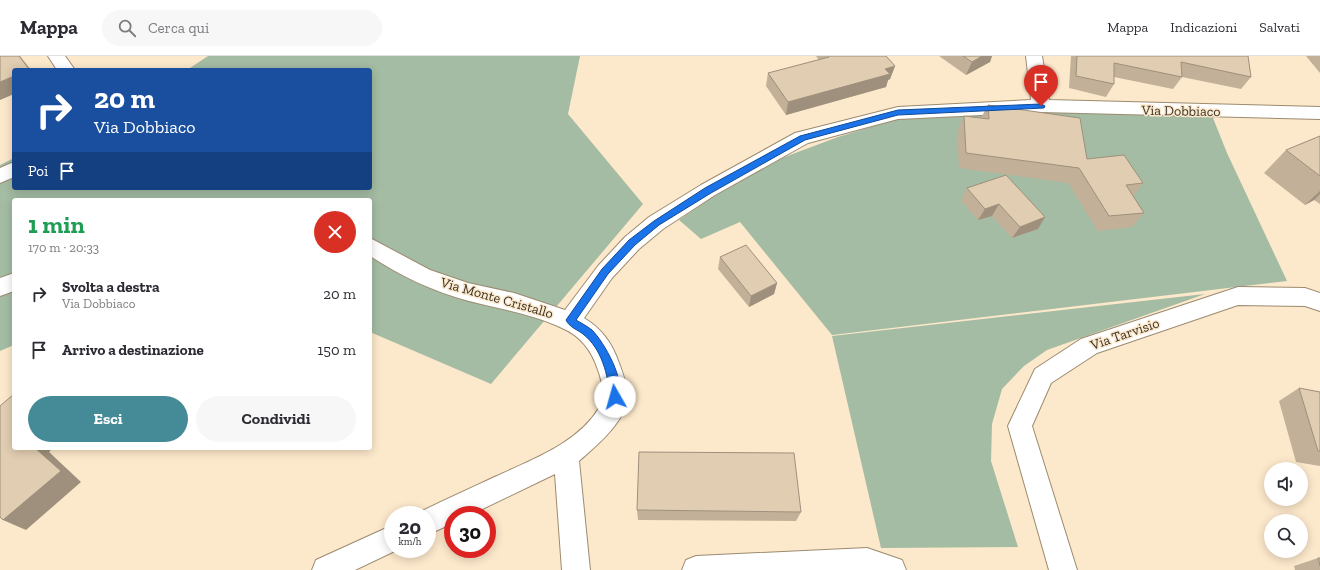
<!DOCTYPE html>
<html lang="it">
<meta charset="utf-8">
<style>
:root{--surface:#fff;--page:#f7f7f7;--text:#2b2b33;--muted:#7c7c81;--line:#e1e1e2;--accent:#458b97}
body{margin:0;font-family:"Zilla Slab",serif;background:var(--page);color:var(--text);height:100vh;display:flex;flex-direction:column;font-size:15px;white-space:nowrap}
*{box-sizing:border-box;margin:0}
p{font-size:13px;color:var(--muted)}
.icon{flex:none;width:22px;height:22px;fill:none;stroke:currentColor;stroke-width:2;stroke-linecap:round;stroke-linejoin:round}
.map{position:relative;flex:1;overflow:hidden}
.sheet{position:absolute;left:12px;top:142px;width:360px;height:252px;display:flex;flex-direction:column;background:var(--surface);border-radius:4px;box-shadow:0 2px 10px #0003}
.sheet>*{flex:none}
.top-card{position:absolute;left:12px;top:12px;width:360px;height:122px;border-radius:4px;box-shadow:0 2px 10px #0003;background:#1a4fa0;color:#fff;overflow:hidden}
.controls{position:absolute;left:1264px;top:406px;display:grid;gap:8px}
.controls a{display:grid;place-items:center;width:44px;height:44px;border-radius:50%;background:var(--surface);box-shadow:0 2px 10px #0003;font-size:20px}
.speed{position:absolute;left:384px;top:450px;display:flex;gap:8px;font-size:20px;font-weight:700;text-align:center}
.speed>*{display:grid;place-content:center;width:52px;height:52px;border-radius:50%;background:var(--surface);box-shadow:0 2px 10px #0003;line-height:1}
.speed small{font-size:10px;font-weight:400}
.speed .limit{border:6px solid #d22;background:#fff;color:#111}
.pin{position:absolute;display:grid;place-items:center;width:34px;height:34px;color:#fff;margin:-41px -17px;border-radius:50% 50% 50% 0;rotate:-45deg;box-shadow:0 0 4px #0007}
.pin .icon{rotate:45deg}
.me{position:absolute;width:44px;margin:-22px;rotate:353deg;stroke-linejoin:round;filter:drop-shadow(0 0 3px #0008)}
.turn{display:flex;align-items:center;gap:14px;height:84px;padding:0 16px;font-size:18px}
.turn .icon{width:52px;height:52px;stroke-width:2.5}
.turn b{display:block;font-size:28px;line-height:34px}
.then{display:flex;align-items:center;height:38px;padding:0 16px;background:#0003;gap:8px;font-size:15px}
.round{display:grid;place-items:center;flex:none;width:42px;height:42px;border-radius:21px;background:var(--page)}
.summary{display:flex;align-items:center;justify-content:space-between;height:68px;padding:0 16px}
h1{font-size:24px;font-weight:800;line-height:30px;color:#1e9e55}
.button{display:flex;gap:8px;margin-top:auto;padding:8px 16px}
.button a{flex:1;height:46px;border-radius:24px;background:var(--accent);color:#fff;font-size:16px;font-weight:800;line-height:46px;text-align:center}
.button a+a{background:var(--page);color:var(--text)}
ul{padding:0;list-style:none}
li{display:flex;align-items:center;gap:12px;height:56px;padding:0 16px}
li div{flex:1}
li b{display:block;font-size:15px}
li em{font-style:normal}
header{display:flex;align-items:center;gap:24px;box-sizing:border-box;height:56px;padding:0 20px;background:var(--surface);border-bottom:1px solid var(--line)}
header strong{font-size:19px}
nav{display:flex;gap:22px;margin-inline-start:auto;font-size:14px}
.search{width:280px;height:36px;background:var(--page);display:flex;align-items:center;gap:10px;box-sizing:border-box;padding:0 14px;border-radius:22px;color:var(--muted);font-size:15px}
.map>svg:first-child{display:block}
.forest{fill:#a4bca3}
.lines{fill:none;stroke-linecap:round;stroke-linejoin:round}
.minor-casing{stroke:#9c8b70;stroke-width:2}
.minor{fill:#fff;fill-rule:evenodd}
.wall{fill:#c2b098}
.shaded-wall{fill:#9e907c}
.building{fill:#e1cdb1;stroke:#9e907c}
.route{fill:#1a73e8;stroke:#114b97}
.labels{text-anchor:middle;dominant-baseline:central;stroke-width:3;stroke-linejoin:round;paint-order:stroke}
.street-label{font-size:14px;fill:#393227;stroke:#fce8cb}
</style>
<header>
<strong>Mappa</strong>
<div class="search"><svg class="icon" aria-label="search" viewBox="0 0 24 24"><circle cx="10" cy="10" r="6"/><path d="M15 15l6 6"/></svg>Cerca qui</div>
<nav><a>Mappa</a><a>Indicazioni</a><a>Salvati</a></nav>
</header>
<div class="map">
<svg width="1320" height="514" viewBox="0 0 1320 514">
<rect width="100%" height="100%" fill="#fce8cb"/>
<!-- forest -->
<g class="forest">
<polygon points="208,0 580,0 568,58 643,148 491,328 370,276 370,144 14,144 14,289 0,295 0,109 14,102 14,132 370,132 370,14 187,14"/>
<polygon points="1042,52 1211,57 1227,97 1287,225 832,279 740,166 701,183 679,164 720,136 774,105 838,81 900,62"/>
<polygon points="1205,238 1047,294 1024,310 1002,333 992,368 991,405 1018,491 881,492 832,280"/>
</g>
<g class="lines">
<!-- minor casing -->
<g class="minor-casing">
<g id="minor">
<polygon points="48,0 65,0 75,14 57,14"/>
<path d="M1026 0H1042L1049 44 1320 51V63L1041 56 898 63 808 87 715 139 663 173 639 193 612 222 584 262C602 273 612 287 619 307 623 318 627 328 627 340 627 365 596 390 579 405L590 514H562L555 418 470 459H453V467L427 479V459H417L418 457C444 444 471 432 497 420 533 403 578 387 599 352 606 340 602 325 598 314 592 295 581 280 562 272 533 258 500 253 469 245 434 236 401 220 370 200V182L430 214 468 227 514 237 565 254 598 210 625 181 649 161 701 129 795 77 898 51 1031 44Z"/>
<polygon points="14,106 14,121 0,127 0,112"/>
<polygon points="14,217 14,235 0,240 0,222"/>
<polygon points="1238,231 1305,232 1320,237 1320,255 1305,250 1238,249 1097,297 1051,327 1032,370 1077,514 1049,514 1008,370 1035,313 1081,283"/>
<polygon points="393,469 393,493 399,493 355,514 312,514 316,504"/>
<polygon points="867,492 902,504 906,514 682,514 686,504 696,500"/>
</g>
</g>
<!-- minor -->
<use href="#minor" class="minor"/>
</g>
<!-- wall -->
<g class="wall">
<polygon points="816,0 886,0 895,10 890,23 888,24 886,31 786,59 766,30 768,17 819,4"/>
<polygon points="939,0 992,0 990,6 966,19"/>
<polygon points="1071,0 1248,0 1251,21 1241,33 1182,21 1173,33 1114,21 1114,28 1106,41 1069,32"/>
<polygon points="1306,0 1320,0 1320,17"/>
<polygon points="988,49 1087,103 1143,127 1133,140 1144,157 1132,171 1098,175 1068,127 959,112 957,76 964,60 981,62"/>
<polygon points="1320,80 1320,148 1314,144 1305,149 1264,117 1286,94"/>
<polygon points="967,132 1045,161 1038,173 1012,182 992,160 978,164 961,144"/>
<polygon points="720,201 777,227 774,238 749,251 718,213"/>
<polygon points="1299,332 1320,336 1320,410 1296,406 1279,345"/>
<polygon points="637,454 801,456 796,465 638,464"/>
<polygon points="1318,502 1320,510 1320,514 1295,514 1294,510"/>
</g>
<!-- shaded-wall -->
<g class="shaded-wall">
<polygon points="19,0 20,0 23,4 31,14 28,14"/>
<polygon points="982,0 992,0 990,6 966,19 972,6"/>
<polygon points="895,10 890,23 888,24 886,31 786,59 788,46 885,13"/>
<polygon points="14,20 14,38 0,44 0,26"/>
<polygon points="1320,135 1320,138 1314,144 1305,149"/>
<polygon points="999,148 992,160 978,164 985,153"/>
<polygon points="1045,161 1038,173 1012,182 1020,171"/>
<polygon points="777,227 774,238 749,251 751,240"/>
<polygon points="35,392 53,392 49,396 81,426 26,474 3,464"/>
</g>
<!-- building -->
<g class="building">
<polygon points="0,0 19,0 29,13 28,14 14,14 14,20 0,26"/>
<polygon points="829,0 886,0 895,10 885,13 890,18 788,46 768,17 829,1"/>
<polygon points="963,0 982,0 972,6"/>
<polygon points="1077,0 1248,0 1251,21 1181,6 1182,21 1114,7 1114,28 1076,20"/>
<polygon points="988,49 1080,62 1087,103 1124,99 1143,127 1126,129 1144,157 1109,160 1079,112 966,97 964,60 989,63"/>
<polygon points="1320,80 1320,120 1286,94"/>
<polygon points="1006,119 1045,161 1020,171 999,148 985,153 967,132"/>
<polygon points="746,189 777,227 751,240 720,201"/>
<polygon points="1299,332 1320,336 1320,395 1318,395"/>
<polygon points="14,338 14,392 35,392 61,415 3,464 0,461 0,350"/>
<polygon points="639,396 794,397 801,456 637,454"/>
<polygon points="1318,502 1320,502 1320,510"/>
</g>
<!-- route -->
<path class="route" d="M1041 48 1045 50 1044 52 898 59 805 84 711 137 659 169 635 189 608 218 576 264C581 267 587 270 592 274 604 286 627 326 618 344L615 345 610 341C608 319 602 293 583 278 578 274 569 271 566 264L602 213 629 184 654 165 705 132 800 80 898 54Z"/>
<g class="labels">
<!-- street labels -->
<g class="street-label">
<text transform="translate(1181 55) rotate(1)">Via Dobbiaco</text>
<text transform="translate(497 242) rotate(16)">Via Monte Cristallo</text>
<text transform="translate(1125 278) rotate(-19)">Via Tarvisio</text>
</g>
</g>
</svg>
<div class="controls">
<a><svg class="icon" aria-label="sound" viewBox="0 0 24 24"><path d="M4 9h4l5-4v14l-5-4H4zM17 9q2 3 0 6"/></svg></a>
<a><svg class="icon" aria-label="search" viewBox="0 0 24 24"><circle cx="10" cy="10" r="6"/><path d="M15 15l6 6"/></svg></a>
</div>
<div class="speed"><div>20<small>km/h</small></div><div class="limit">30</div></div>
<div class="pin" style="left:1041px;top:50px;background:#d93025"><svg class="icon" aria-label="arrive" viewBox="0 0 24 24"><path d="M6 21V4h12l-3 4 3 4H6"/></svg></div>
<svg class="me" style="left:615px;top:341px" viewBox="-20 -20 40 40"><circle r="19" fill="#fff"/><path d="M0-13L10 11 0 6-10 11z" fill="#1a73e8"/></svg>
<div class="top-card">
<div class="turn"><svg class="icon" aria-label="right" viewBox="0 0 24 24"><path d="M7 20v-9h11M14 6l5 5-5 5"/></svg><div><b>20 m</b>Via Dobbiaco</div></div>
<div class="then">Poi<svg class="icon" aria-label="arrive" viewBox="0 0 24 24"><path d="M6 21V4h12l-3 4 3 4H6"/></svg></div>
</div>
<section class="sheet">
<div class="summary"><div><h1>1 min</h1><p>170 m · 20:33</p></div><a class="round" style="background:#d93025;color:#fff"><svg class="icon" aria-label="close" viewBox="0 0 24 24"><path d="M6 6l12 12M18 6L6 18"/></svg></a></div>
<ul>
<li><svg class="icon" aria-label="right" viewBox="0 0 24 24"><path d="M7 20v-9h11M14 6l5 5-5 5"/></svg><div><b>Svolta a destra</b><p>Via Dobbiaco</p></div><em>20 m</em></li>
<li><svg class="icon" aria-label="arrive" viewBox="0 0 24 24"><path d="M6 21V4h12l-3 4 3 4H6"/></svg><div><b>Arrivo a destinazione</b></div><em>150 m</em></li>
</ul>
<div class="button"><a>Esci</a><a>Condividi</a></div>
</section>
</div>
